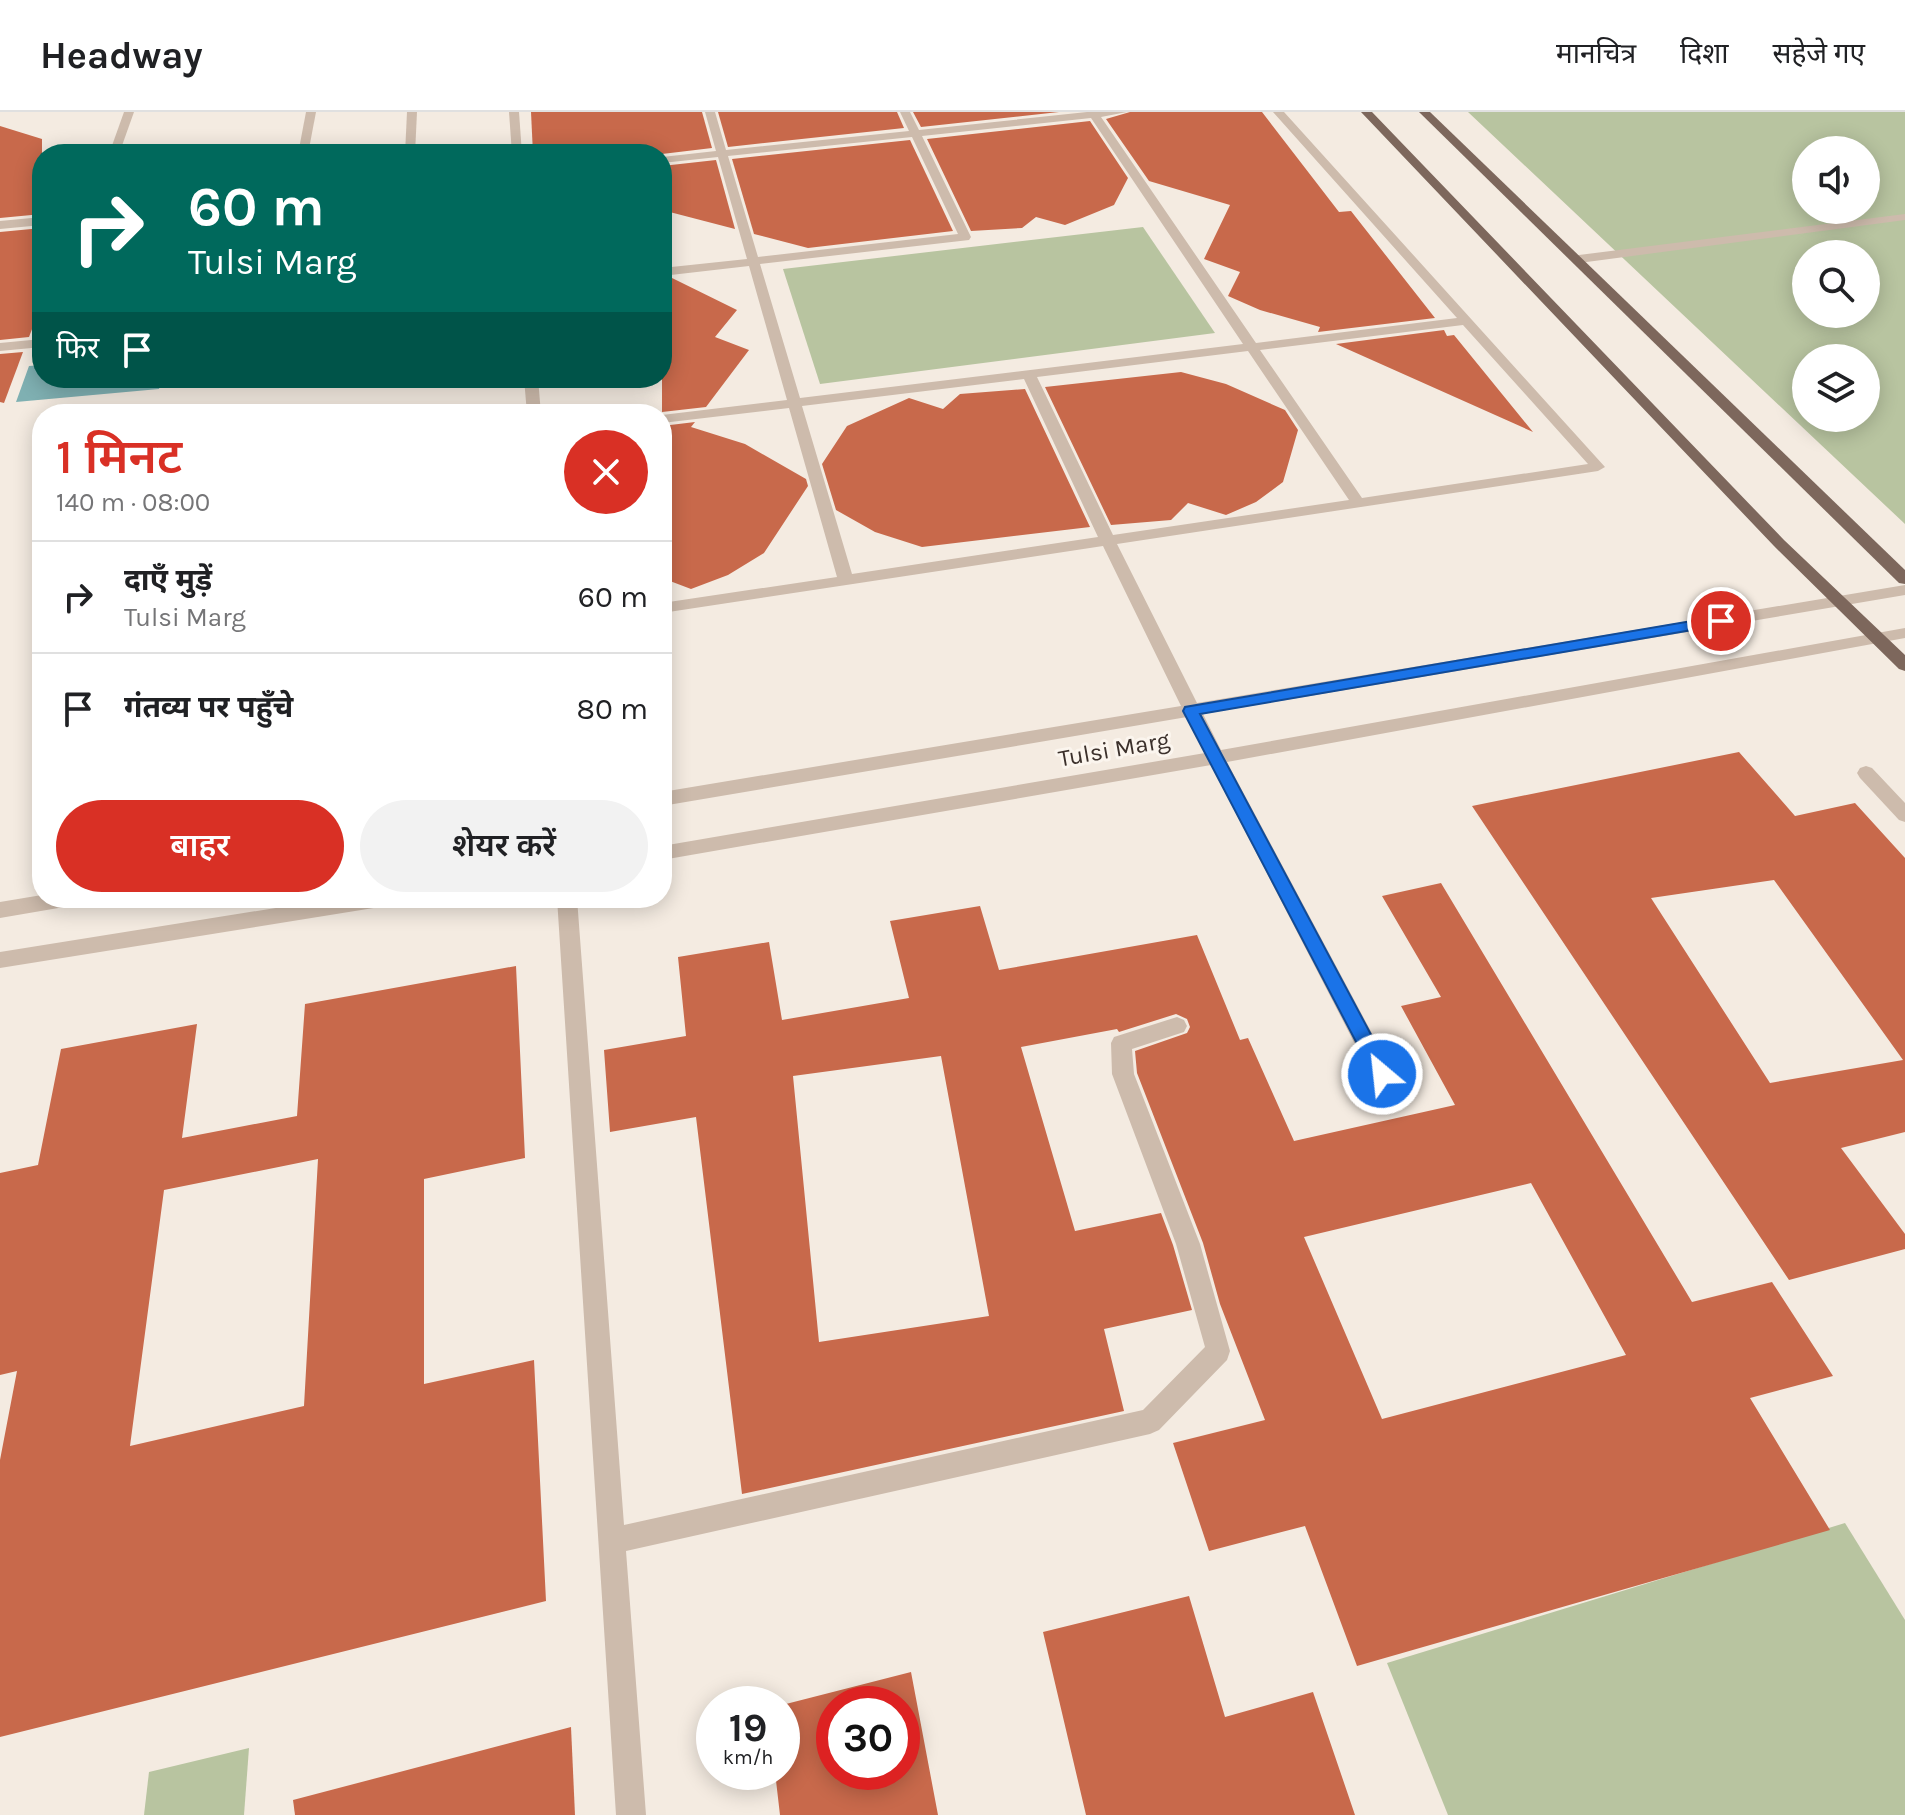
<!DOCTYPE html>
<html lang="hi">
<meta charset="utf-8">
<style>
:root{--surface:#fff;--page:#f2f2f2;--text:#202124;--muted:#757577;--line:#e0e0e0;--accent:#d93025}
body{margin:0;font-family:Karla,"Noto Sans Devanagari",sans-serif;background:var(--page);color:var(--text);height:100vh;display:flex;flex-direction:column;font-size:30px;white-space:nowrap}
*{box-sizing:border-box;margin:0}
p{font-size:26px;color:var(--muted)}
.icon{flex:none;width:44px;height:44px;fill:none;stroke:currentColor;stroke-width:2;stroke-linecap:round;stroke-linejoin:round}
.map{position:relative;flex:1;overflow:hidden}
.details{position:absolute;left:32px;top:292px;width:640px;height:504px;display:flex;flex-direction:column;background:var(--surface);border-radius:32px;box-shadow:0 4px 20px #0003}
.details>*{flex:none}
.guide{position:absolute;left:32px;top:32px;width:640px;height:244px;border-radius:32px;box-shadow:0 4px 20px #0003;background:#00695c;color:#fff;overflow:hidden}
.buttons{position:absolute;left:1792px;top:24px;display:grid;gap:16px}
.buttons a{display:grid;place-items:center;width:88px;height:88px;border-radius:50%;background:var(--surface);box-shadow:0 4px 20px #0003;font-size:40px}
.speed{position:absolute;left:696px;top:1574px;display:flex;gap:16px;font-size:40px;font-weight:700;text-align:center}
.speed>*{display:grid;place-content:center;width:104px;height:104px;border-radius:50%;background:var(--surface);box-shadow:0 4px 20px #0003;line-height:1}
.speed small{font-size:20px;font-weight:400}
.speed .limit{border:12px solid #d22;background:#fff;color:#111}
.pin{position:absolute;display:grid;place-items:center;width:68px;height:68px;color:#fff;margin:-34px;border:4px solid #fff;border-radius:50%;box-shadow:0 2px 8px #0007}
.me{position:absolute;width:88px;margin:-44px;rotate:332deg;stroke-linejoin:round;filter:drop-shadow(0 0 6px #0008)}
.turn{display:flex;align-items:center;gap:28px;height:168px;padding:0 24px;font-size:36px}
.turn .icon{width:104px;height:104px;stroke-width:2.5}
.turn b{display:block;font-size:56px;line-height:68px}
.then{display:flex;align-items:center;height:76px;padding:0 24px;background:#0003;gap:16px;font-size:30px}
.round{display:grid;place-items:center;flex:none;width:84px;height:84px;border-radius:42px;background:var(--page)}
.overview{display:flex;align-items:center;justify-content:space-between;height:136px;padding:0 24px}
h1{font-size:48px;font-weight:600;line-height:60px;color:var(--accent)}
.action{display:flex;gap:16px;margin-top:auto;padding:16px 24px}
.action a{flex:1;height:92px;border-radius:48px;background:var(--accent);color:#fff;font-size:32px;font-weight:600;line-height:92px;text-align:center}
.action a+a{background:var(--page);color:var(--text)}
ul{padding:0;list-style:none}
li{display:flex;align-items:center;gap:24px;height:112px;padding:0 24px;border-top:2px solid var(--line)}
li div{flex:1}
li b{display:block;font-size:30px}
li em{font-style:normal}
header{display:flex;align-items:center;gap:48px;box-sizing:border-box;height:112px;padding:0 40px;background:var(--surface);border-bottom:2px solid var(--line)}
header strong{font-size:38px}
nav{display:flex;gap:44px;margin-inline-start:auto;font-size:28px}
.map>svg:first-child{display:block}
.green{fill:#b8c4a0;fill-rule:evenodd}
.water{fill:#7fb0b2}
.building{fill:#c8694b;fill-rule:evenodd}
.lines{fill:none;stroke-linecap:round;stroke-linejoin:round}
.minor{fill:#cdbbac;fill-rule:evenodd}
.major{fill:#7d675c;fill-rule:evenodd}
.route{fill:#1a73e8;stroke:#114b97;stroke-width:2}
.labels{text-anchor:middle;dominant-baseline:central;stroke-width:6;stroke-linejoin:round;paint-order:stroke}
.street-label{font-size:24px;fill:#3b302b;stroke:#fbf5ee}
</style>
<header>
<strong>Headway</strong>
<nav><a>मानचित्र</a><a>दिशा</a><a>सहेजे गए</a></nav>
</header>
<div class="map">
<svg width="1905" height="1703" viewBox="0 0 1905 1703">
<rect width="100%" height="100%" fill="#f4ebe1"/>
<!-- green -->
<g class="green">
<path d="M1468 0H1905V412ZM1806 38H1866V98H1806ZM1806 142H1866V202H1806ZM1806 246H1866V306H1806Z"/>
<polygon points="1143,115 1215,221 820,272 783,157"/>
<polygon points="1845,1411 1905,1508 1905,1703 1448,1703 1387,1551"/>
<polygon points="249,1636 244,1703 144,1703 149,1660"/>
</g>
<!-- water -->
<polygon class="water" points="42,253 42,266 162,266 159,277 16,290 29,254"/>
<!-- building -->
<g class="building">
<polygon points="531,0 702,0 712,36 662,42 533,42"/>
<polygon points="718,0 897,0 904,16 728,35"/>
<polygon points="913,0 1059,0 921,15"/>
<polygon points="1130,0 1262,0 1339,100 1351,99 1435,206 1318,220 1320,215 1260,198 1228,184 1240,160 1204,147 1230,93 1149,69 1106,7"/>
<polygon points="1090,9 1128,66 1114,93 1065,113 1036,105 1022,116 971,119 927,27"/>
<polygon points="0,14 42,27 42,102 0,106"/>
<polygon points="910,28 953,119 808,136 754,122 732,47"/>
<polygon points="716,48 735,117 662,98 662,54"/>
<polygon points="42,116 42,191 29,225 0,228 0,120"/>
<polygon points="672,166 737,198 715,225 749,238 706,295 662,300 662,167"/>
<polygon points="1444,218 1447,224 1454,223 1533,320 1336,232"/>
<polygon points="23,240 4,291 0,290 0,242"/>
<polygon points="1181,260 1226,272 1285,298 1298,318 1283,370 1256,390 1226,403 1188,391 1171,408 1111,413 1045,275"/>
<polygon points="1025,277 1090,415 922,435 875,420 836,398 822,352 847,314 909,286 943,297 960,282"/>
<polygon points="695,310 691,315 745,332 806,367 808,374 764,441 728,463 691,477 662,466 662,314"/>
<path d="M1739 640 1795 704 1855 691 1905 746V1020L1841 1036 1905 1122V1137L1789 1168 1472 694ZM1774 768 1903 948 1770 971 1651 786Z"/>
<path d="M1441 771 1692 1190 1772 1170 1833 1264 1750 1286 1830 1418 1357 1554 1305 1414 1209 1439 1173 1331 1265 1308 1220 1192 1203 1131 1137 961 1135 939 1187 921 1190 915 1187 907 1176 902 1119 920 1117 917 1021 935 1075 1119 1161 1101 1173 1133 1192 1198 1104 1217 1124 1299 742 1382 696 1005 610 1020 604 938 686 924 678 845 769 830 782 908 909 886 890 809 980 794 999 858 1197 823 1240 928 1248 926 1294 1029 1455 993 1401 894 1441 885 1382 784ZM941 944 989 1204 819 1230 793 964ZM1531 1071 1626 1243 1382 1307 1304 1125Z"/>
<path d="M516 854 525 1046 424 1067V1272L534 1248 546 1489 0 1625V1348L17 1259 0 1263V1061L38 1053 61 937 197 912 182 1026 297 1004 305 892ZM318 1047 304 1294 130 1334 164 1078Z"/>
<polygon points="1189,1484 1225,1605 1313,1580 1355,1703 1086,1703 1043,1520"/>
<path d="M911 1560 938 1703H780L775 1660H782V1593ZM834 1592H902V1660H834Z"/>
<polygon points="571,1615 575,1703 295,1703 293,1688"/>
</g>
<g class="lines">
<!-- minor -->
<g class="minor">
<polygon points="124,0 134,0 119,42 109,42"/>
<polygon points="306,0 316,0 308,42 298,42"/>
<polygon points="407,0 417,0 415,42 405,42"/>
<polygon points="509,0 519,0 522,42 512,42"/>
<path d="M705 0H715L726 38 909 19 900 0H910L919 18 1087 0H1127L1101 5 1256 231 1457 206 1273 0H1284L1605 355 1598 359 1117 432 1197 591 1905 473V483L1203 602 1221 638 1905 516V526L1227 650 1390 955 1393 962 1390 969 1382 971 1374 969 1211 653 662 748V734L1205 641 1187 605 662 694V680L1181 594 1103 434 662 501V491L837 465 789 296 662 311V303L787 288 749 154 662 164V156L747 147 718 45 662 51V45L716 39ZM1091 6 1243 232 800 286 760 152 969 128 971 125 922 24ZM912 25 958 122 758 145 728 44ZM1463 213 1588 352 1362 386 1260 238ZM1248 239 1349 388 1113 423 1037 265ZM1024 267 1098 425 852 462 802 294Z"/>
<polygon points="1905,102 1905,108 1579,151 1573,147 1579,143"/>
<polygon points="42,105 42,113 0,117 0,109"/>
<polygon points="42,227 42,235 0,239 0,231"/>
<polygon points="524,266 538,266 541,302 527,302"/>
<polygon points="1866,654 1872,656 1905,691 1905,710 1899,708 1860,666 1857,661 1860,656"/>
<polygon points="42,783 42,786 80,786 70,794 0,806 0,790"/>
<polygon points="338,786 396,786 386,794 0,856 0,840"/>
<polygon points="557,786 577,786 624,1413 1143,1298 1205,1235 1176,1132 1112,962 1111,931 1114,925 1177,905 1184,908 1187,914 1184,920 1132,937 1134,962 1200,1132 1230,1239 1227,1248 1159,1318 1150,1322 626,1439 646,1703 616,1703"/>
</g>
<!-- major -->
<g class="major">
<polygon points="1361,0 1372,0 1784,428 1905,543 1905,559 1899,557 1774,434"/>
<polygon points="1419,0 1430,0 1905,458 1905,472 1899,471"/>
</g>
</g>
<!-- route -->
<polygon class="route" points="1721,504 1729,509 1727,512 1200,602 1392,962 1382,970 1376,968 1183,599 1185,595"/>
<g class="labels">
<!-- street labels -->
<g class="street-label">
<text transform="translate(1114 637) rotate(-10)">Tulsi Marg</text>
</g>
</g>
</svg>
<div class="buttons">
<a><svg class="icon" aria-label="sound" viewBox="0 0 24 24"><path d="M4 9h4l5-4v14l-5-4H4zM17 9q2 3 0 6"/></svg></a>
<a><svg class="icon" aria-label="search" viewBox="0 0 24 24"><circle cx="10" cy="10" r="6"/><path d="M15 15l6 6"/></svg></a>
<a><svg class="icon" aria-label="layers" viewBox="0 0 24 24"><path d="M12 4l9 5-9 5-9-5zM3 14l9 5 9-5"/></svg></a>
</div>
<div class="speed"><div>19<small>km/h</small></div><div class="limit">30</div></div>
<div class="pin" style="left:1721px;top:509px;background:#d93025"><svg class="icon" aria-label="arrive" viewBox="0 0 24 24"><path d="M6 21V4h12l-3 4 3 4H6"/></svg></div>
<svg class="me" style="left:1382px;top:962px" viewBox="-20 -20 40 40"><circle r="17" fill="#1a73e8" stroke="#fff" stroke-width="3"/><path d="M0-11L8 9 0 5-8 9z" fill="#fff"/></svg>
<div class="guide">
<div class="turn"><svg class="icon" aria-label="right" viewBox="0 0 24 24"><path d="M7 20v-9h11M14 6l5 5-5 5"/></svg><div><b>60 m</b>Tulsi Marg</div></div>
<div class="then">फिर<svg class="icon" aria-label="arrive" viewBox="0 0 24 24"><path d="M6 21V4h12l-3 4 3 4H6"/></svg></div>
</div>
<section class="details">
<div class="overview"><div><h1>1 मिनट</h1><p>140 m · 08:00</p></div><a class="round" style="background:#d93025;color:#fff"><svg class="icon" aria-label="close" viewBox="0 0 24 24"><path d="M6 6l12 12M18 6L6 18"/></svg></a></div>
<ul>
<li><svg class="icon" aria-label="right" viewBox="0 0 24 24"><path d="M7 20v-9h11M14 6l5 5-5 5"/></svg><div><b>दाएँ मुड़ें</b><p>Tulsi Marg</p></div><em>60 m</em></li>
<li><svg class="icon" aria-label="arrive" viewBox="0 0 24 24"><path d="M6 21V4h12l-3 4 3 4H6"/></svg><div><b>गंतव्य पर पहुँचे</b></div><em>80 m</em></li>
</ul>
<div class="action"><a>बाहर</a><a>शेयर करें</a></div>
</section>
</div>
